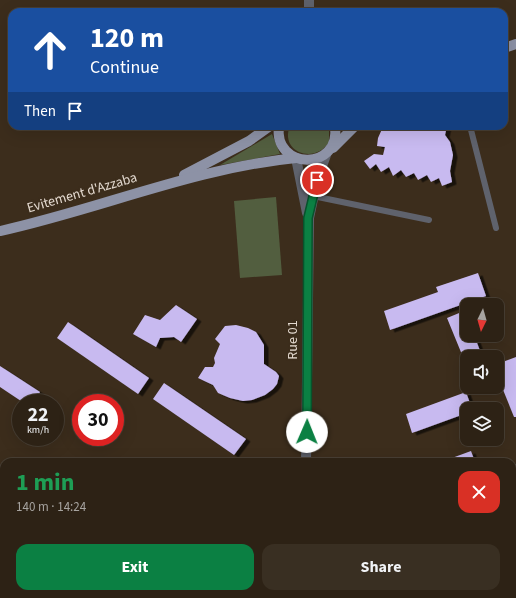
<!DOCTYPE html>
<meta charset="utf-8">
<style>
:root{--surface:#2d2215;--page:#392f22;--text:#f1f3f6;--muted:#a7a4a0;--line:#483f34;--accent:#0b8043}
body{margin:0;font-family:"Source Sans 3",sans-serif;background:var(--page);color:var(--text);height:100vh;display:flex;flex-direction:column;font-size:15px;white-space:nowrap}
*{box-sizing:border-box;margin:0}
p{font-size:13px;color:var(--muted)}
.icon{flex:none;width:22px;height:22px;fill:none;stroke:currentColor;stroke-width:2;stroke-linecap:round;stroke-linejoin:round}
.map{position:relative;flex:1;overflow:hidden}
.panel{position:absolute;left:0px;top:458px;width:516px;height:140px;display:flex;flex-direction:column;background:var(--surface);border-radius:12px 12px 0 0;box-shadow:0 4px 16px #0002,0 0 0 1px var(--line)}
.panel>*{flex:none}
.hud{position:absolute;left:8px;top:8px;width:500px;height:122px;border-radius:12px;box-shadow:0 4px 16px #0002,0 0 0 1px var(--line);background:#1a4fa0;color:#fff;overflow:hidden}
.needle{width:26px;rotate:185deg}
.controls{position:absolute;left:460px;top:298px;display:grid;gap:8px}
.controls a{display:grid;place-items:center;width:44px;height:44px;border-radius:8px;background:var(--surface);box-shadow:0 4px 16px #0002,0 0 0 1px var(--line);font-size:20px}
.speed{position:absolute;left:12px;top:394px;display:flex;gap:8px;font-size:20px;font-weight:700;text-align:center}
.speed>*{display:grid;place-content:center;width:52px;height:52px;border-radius:50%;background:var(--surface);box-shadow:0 4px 16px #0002,0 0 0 1px var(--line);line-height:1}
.speed small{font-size:10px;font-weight:400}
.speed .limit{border:6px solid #d22;background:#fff;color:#111}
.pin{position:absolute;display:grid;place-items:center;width:34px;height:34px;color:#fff;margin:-17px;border:2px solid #fff;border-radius:50%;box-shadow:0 1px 4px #0007}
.me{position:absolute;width:44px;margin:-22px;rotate:1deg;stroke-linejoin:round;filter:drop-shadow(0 0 3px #0008)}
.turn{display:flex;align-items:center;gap:14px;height:84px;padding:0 16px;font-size:18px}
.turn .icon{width:52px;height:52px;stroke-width:2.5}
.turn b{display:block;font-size:28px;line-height:34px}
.then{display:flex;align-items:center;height:38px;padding:0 16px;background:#0003;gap:8px;font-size:15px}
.round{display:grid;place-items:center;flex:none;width:42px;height:42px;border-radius:12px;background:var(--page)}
.headline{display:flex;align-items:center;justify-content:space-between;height:68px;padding:0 16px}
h1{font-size:24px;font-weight:700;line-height:30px;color:#1e9e55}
.cta{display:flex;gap:8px;margin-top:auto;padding:8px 16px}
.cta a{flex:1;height:46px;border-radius:12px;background:var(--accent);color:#fff;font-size:16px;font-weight:700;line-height:46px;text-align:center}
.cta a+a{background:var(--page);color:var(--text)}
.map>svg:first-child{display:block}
.green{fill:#525e3f}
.building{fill:#c8baf0;filter:url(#shadow)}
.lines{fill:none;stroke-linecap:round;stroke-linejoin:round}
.lane{stroke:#5f626c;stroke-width:6}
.street{stroke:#5f626c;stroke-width:10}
.primary{stroke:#8d92a6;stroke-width:10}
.route-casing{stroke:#07532c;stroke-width:10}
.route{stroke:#0b8043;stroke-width:7}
.labels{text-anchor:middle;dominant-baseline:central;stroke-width:4;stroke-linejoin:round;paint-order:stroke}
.street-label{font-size:14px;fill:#e3d9cf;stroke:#3c2d1c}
</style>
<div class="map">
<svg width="516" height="598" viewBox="0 0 516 598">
<defs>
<filter id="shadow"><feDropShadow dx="4.5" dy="2.5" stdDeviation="0" flood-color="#0009"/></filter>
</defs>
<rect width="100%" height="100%" fill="#3c2d1c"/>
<!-- green -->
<g class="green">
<path d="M290 126H329V142C315 165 279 152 290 126Z"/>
<polygon points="272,134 280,154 220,165"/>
<polygon points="276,197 282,275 240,278 234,201"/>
</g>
<!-- building -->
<g class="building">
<polygon points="385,126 447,126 445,135 450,142 453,155 450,171 452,182 442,186 439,178 431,182 427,175 418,180 414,173 406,177 401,170 393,176 389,167 381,172 376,164 370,169 364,161 374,154 383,155 385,147 377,146 378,138 382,129"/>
<polygon points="478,273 486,296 390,330 384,311 438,292 436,287"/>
<polygon points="176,305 197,319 181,342 174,337 160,338 156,347 133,334 145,315 160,320"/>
<polygon points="464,311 467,318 467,335 474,335 482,356 467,357 467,362 465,362 447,318"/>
<polygon points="68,322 149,378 138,394 57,338"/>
<polygon points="236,325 248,328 256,332 264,345 264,364 276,372 279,376 277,384 273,389 265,395 252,400 243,401 230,398 218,393 213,385 198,378 205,367 213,367 215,363 214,358 220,344 215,339 225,326"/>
<polygon points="516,357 516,417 514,417 497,375 497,364"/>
<polygon points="0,366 40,392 32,403 24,403 0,387"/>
<polygon points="164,383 246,439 234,455 153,399"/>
<polygon points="466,392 472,409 467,409 467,413 412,433 406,414"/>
<polygon points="471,451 475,462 441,462"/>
<polygon points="516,476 516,497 512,499 512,477"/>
<polygon points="0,478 4,481 4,504 0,502"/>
<polygon points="0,543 4,545 4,590 0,588"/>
<polygon points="184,594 202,594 205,598 180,598"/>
<polygon points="204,594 218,594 221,598 207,598"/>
<polygon points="220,594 239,594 234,598 223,598"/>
<polygon points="264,594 271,594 273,598 259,598"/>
<polygon points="274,594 311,594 303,598 276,598"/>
<polygon points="379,594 409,594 411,598 381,598"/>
</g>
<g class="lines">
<!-- lane -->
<g class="lane">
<polyline points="470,126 496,228"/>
<polyline points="313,196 429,220"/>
</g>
<!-- street -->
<g class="street">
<polyline points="309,12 309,0"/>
<polyline points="296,158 307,213"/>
<polyline points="306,462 309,218 317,180 326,155"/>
<polyline points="512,470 515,469"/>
<polyline points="332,594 334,598"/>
<polyline points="244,598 249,594"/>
</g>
<!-- primary -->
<g class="primary">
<polyline points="504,48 516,44"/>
<path d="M279 126C273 170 341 172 335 126"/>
<polyline points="333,148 355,126"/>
<polyline points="184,175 249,141 270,126"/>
<path d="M0 231C100 209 194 168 296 158"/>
</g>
</g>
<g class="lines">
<!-- route casing -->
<g class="route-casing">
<polyline id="route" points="307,432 308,218 317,180"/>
</g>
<!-- route -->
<use href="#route" class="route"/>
</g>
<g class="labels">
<!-- street labels -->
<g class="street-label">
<text transform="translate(82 193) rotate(-16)">Evitement d'Azzaba</text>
<text transform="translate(293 340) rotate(-90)">Rue 01</text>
</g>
</g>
</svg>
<div class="controls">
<a><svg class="needle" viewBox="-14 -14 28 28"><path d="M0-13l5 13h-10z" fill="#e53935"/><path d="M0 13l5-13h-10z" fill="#a7a4a0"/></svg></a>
<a><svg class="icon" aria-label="sound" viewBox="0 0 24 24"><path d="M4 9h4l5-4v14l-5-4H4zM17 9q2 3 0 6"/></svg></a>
<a><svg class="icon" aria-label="layers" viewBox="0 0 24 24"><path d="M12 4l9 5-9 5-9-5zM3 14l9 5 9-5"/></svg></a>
</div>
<div class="speed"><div>22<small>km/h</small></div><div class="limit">30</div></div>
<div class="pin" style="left:317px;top:180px;background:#d93025"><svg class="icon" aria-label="arrive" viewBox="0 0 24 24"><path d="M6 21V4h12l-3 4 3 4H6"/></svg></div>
<svg class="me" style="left:307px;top:432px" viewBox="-20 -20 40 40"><circle r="19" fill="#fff"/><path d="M0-13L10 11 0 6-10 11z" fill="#0b8043"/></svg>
<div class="hud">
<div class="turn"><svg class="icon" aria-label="ahead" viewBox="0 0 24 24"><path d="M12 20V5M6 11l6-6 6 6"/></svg><div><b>120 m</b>Continue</div></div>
<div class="then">Then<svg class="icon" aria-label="arrive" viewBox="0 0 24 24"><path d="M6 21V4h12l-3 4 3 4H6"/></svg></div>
</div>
<section class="panel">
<div class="headline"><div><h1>1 min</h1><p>140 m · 14:24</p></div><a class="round" style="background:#d93025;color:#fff"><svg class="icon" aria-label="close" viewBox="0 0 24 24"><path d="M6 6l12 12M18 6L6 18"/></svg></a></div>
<div class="cta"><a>Exit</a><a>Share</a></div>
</section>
</div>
